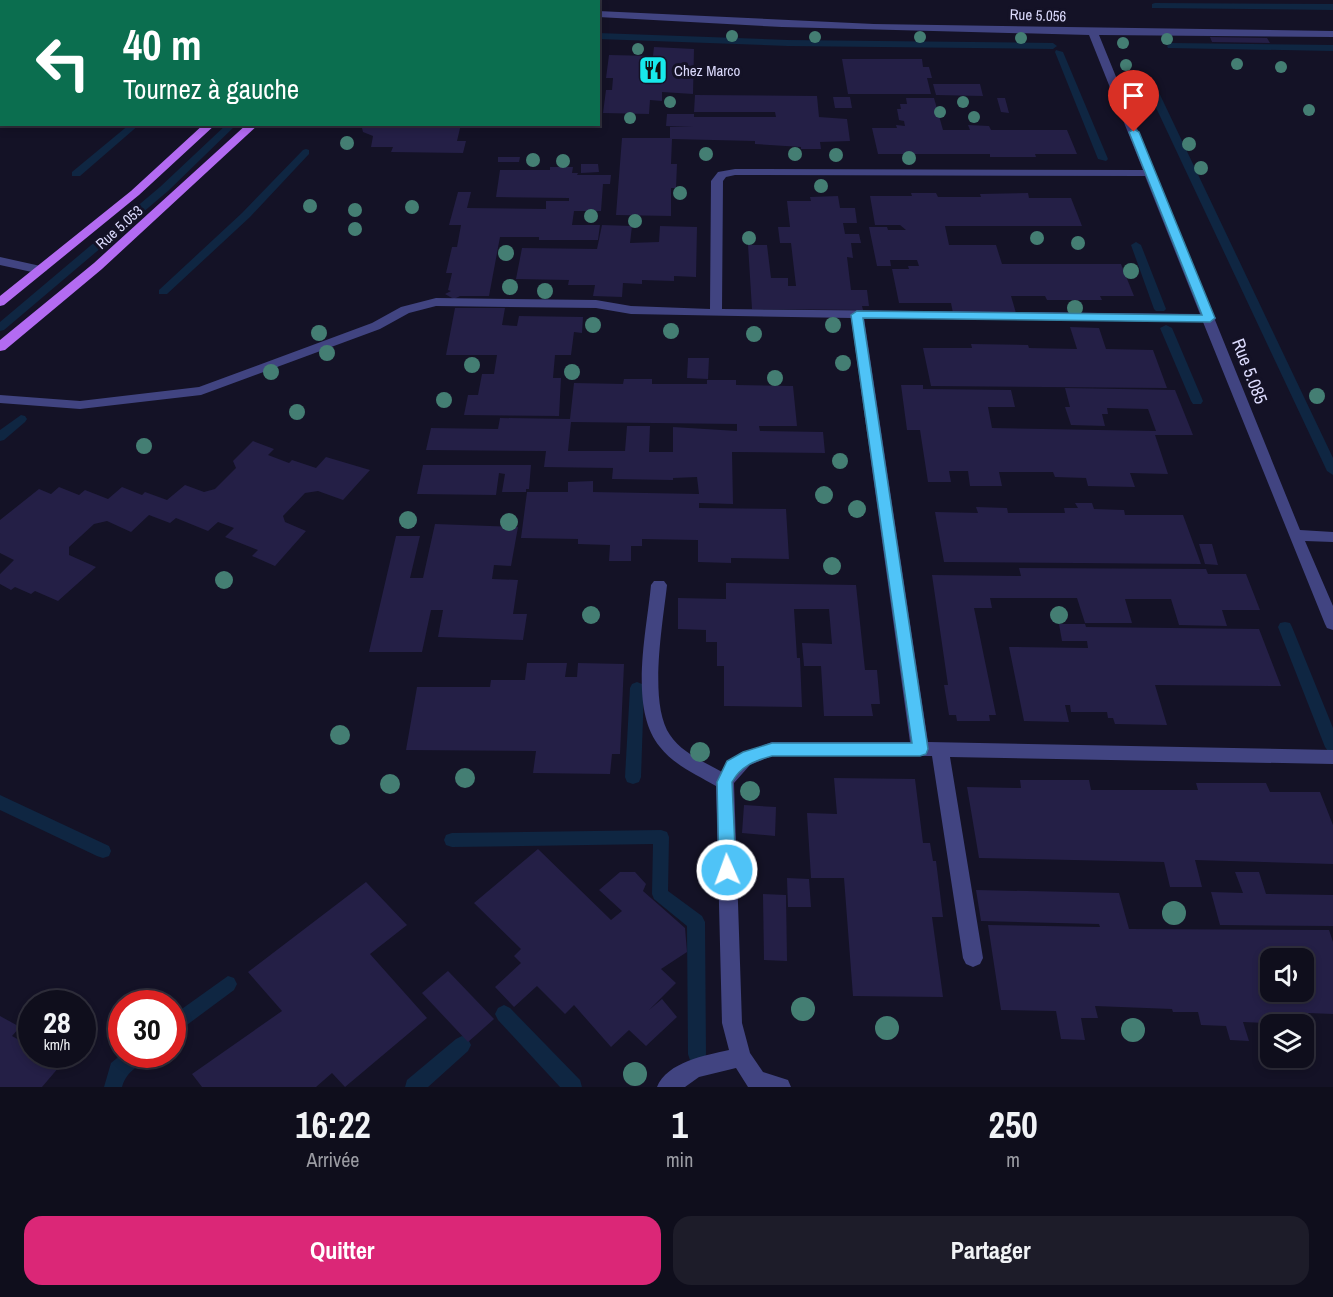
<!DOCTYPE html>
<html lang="fr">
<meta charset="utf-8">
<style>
:root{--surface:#0f0e1c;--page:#1d1c29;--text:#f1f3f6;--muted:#9b9ca3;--line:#2f2e3b;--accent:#db2777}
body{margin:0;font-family:"Archivo Narrow",sans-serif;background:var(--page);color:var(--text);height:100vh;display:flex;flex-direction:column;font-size:22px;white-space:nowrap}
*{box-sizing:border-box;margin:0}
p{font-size:20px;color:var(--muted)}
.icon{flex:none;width:33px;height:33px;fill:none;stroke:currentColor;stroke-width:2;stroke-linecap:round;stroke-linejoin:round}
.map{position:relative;height:1087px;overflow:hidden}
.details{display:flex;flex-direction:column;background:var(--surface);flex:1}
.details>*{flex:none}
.top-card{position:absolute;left:0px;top:0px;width:600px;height:126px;box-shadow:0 3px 9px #0003,0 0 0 2px var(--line);background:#0b6e4f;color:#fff;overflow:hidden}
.tools{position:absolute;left:1260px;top:948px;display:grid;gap:12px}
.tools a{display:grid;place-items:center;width:54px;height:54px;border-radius:12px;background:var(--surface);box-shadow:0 3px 9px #0003,0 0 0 2px var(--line);font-size:30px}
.speed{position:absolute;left:18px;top:990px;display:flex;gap:12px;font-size:30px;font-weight:700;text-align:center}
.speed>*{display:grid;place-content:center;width:78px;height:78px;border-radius:50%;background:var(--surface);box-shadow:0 3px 9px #0003,0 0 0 2px var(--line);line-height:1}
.speed small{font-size:15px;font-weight:400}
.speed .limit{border:9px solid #d22;background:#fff;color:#111}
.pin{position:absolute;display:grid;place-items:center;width:51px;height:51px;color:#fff;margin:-62px -26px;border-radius:50% 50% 50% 0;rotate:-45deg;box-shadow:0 0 6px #0007}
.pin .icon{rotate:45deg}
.me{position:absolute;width:66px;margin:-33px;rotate:358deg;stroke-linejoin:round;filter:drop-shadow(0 0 4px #0008)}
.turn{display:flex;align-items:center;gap:21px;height:126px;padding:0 24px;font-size:27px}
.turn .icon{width:78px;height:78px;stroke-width:2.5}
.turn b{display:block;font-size:42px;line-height:51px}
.eta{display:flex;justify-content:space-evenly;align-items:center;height:102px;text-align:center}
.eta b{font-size:36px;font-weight:700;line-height:42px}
.primary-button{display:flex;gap:12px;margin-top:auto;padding:12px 24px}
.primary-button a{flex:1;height:69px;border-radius:18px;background:var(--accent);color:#fff;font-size:24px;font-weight:700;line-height:69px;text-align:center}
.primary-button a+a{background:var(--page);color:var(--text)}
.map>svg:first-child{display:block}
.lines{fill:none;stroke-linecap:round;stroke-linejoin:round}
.stream{fill:#0f2642;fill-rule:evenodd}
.building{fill:#241f46;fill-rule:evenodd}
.minor{fill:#414481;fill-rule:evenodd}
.major{fill:#b36bf2;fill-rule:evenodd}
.tree{fill:#447e73}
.route{fill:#4fc3f7;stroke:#337fa1;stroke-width:1.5}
.labels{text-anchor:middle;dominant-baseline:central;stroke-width:6;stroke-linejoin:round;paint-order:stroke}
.far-street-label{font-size:15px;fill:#dbdafc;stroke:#141226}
.far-poi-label{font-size:15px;fill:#dbdafc;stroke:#141226;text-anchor:start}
.street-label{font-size:18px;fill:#dbdafc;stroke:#141226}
</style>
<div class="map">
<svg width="1333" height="1087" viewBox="0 0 1333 1087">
<rect width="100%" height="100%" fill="#141226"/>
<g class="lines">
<!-- stream -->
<g class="stream">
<polygon points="1155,3 1333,4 1333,10 1152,8 1152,4"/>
<polygon points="598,33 788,40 1053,43 1057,46 1053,49 788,46 598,39"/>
<polygon points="1171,43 1333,45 1333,51 1168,48 1167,46"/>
<polygon points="1056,50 1063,52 1108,159 1106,161 1098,159 1055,52"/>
<polygon points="1148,77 1153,80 1333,458 1333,475 1327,471 1143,80"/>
<polygon points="130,124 140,124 80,176 72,176 72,172"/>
<polygon points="227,124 237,124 168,191 4,330 0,331 0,322 160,187"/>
<polygon points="306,149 309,150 309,154 250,217 167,294 159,294 159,290 242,213 303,150"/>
<polygon points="1136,242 1141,245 1166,309 1164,311 1156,311 1154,309 1131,245"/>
<polygon points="1166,325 1172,328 1203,401 1201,404 1193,404 1191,401 1160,328"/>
<polygon points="21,415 25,416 27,419 25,422 4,440 0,441 0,430"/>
<polygon points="1285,622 1290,623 1292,627 1333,728 1333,753 1328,751 1325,747 1278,627 1280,623"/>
<polygon points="637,682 642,684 644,688 641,777 639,782 633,784 627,782 625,777 630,688 632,684"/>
<polygon points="0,795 109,846 111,851 109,856 103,858 97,856 0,810"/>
<polygon points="661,830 667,832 669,837 668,891 702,916 705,922 706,1054 704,1060 697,1063 690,1060 688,1054 687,926 654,899 652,894 653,844 452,847 446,845 444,840 446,835 452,833"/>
<polygon points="228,976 234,978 237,984 234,990 172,1036 172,1016"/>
<polygon points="504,1005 510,1008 580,1080 582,1087 560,1087 498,1020 495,1014 498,1008"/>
<polygon points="462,1036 468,1039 471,1045 468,1051 428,1087 405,1087 407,1080 456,1039"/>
<path d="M122 1054H146C140 1070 128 1067 122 1087H104L111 1063Z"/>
</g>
</g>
<!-- building -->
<g class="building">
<polygon points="1210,37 1267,38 1270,43 1212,42"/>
<polygon points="654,47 694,49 693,94 662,92 662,101 650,100 649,114 603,113 606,90 612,90 613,78 606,78 609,55 653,56"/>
<polygon points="842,59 922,59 923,67 929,67 932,78 927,78 931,94 848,94"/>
<polygon points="933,84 980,84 983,96 936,95"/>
<polygon points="695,95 817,96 819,117 847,119 850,141 820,142 821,149 801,149 801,147 755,144 755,141 672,139 671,164 677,164 676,188 671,188 671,216 616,215 622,138 670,138 670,127 693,127 666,126 667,114 694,114 694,117 776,117 775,112 694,112"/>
<polygon points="833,97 850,97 852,108 835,108"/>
<polygon points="906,98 934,98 943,130 970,130 968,125 989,126 991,130 1067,130 1077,154 1035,154 1036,157 990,157 990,154 878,154 872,128 897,128 896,125 905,126 904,121 899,120 897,109 901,109 900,104 907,104"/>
<polygon points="997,98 1005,98 1009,113 1001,112"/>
<polygon points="361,124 461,124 457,141 466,141 463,153 391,152 393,147 371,147 373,136 363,132"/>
<polygon points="498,157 520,157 519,162 498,162"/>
<polygon points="581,164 598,164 599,172 581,173"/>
<polygon points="550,167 573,167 572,173 578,173 577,175 611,175 610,184 603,184 601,211 574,211 572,225 600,225 598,240 539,240 539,237 500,237 489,296 460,296 454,299 445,294 451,291 448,290 452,273 446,273 452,247 457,247 461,225 449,225 458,192 471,192 467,208 546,209 546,201 569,201 569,198 496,197 500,170 550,170"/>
<polygon points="911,193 936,193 938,197 981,197 980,194 1028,193 1029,198 1071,198 1082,226 945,226 949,245 996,245 1002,264 1121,264 1134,296 1100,296 1102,300 1047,300 1045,296 1011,296 1016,313 953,313 951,303 899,303 892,269 909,269 908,266 919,266 917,260 890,260 891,266 877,266 869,227 887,227 888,230 906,230 900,225 875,225 870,196 912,196"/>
<polygon points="838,196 840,208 855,208 857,223 843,223 845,234 859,234 861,243 851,243 853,258 847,257 851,290 867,290 869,306 862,306 863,310 752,309 748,245 767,245 771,278 788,278 788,286 796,286 791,243 780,243 778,227 790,227 787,201 811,201 810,197"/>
<polygon points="602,225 632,226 630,243 659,242 660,226 697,227 696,277 674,276 674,281 642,280 642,284 623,283 622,297 593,296 595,285 568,285 569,280 516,279 522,248 597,249"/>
<polygon points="455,308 505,308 502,325 517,326 519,316 583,317 582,333 574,332 571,355 555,355 553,378 561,378 559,416 464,415 468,395 478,395 482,374 494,374 497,355 446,355"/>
<polygon points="1070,327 1099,328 1106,349 1153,350 1167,388 931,386 923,348 972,348 971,344 1028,345 1029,348 1077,349"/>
<polygon points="688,358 709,358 708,379 687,378"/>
<path d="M624 379H652V384H707V380H736V385L793 386 797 426H759L760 431 823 432 825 453 732 452 733 504 699 503V508L786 509 789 559 731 558V563L698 562V540L642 539V546H631V561H609L610 545 578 544V539L521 538 527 492H568V482L593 481V492L699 494 697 477 673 478V480L612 479 613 468 544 467 546 451 426 450 431 428 498 429 500 418 570 419 574 383 623 384ZM571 422 737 424V431L673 427V452H649L650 426H627L625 451H568Z"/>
<polygon points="901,385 923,385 923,389 1011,390 1015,407 988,407 992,428 1154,431 1156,431 1148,409 1107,408 1108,414 1102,414 1105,426 1071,425 1065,407 1070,407 1065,388 1175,390 1193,435 1155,435 1168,474 1130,473 1135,487 1088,486 1086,478 1055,477 1053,472 999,472 1002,486 970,486 968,471 949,471 951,482 928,482 920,430 907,430"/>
<polygon points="253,441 274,449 268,455 289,463 292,460 316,468 326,457 370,470 343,500 318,491 305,493 283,516 285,522 306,531 275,566 252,556 258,550 225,537 234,528 218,522 208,531 176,518 170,523 149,515 131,532 107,521 94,524 69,547 69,555 96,567 58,601 35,591 31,594 15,587 11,590 0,584 0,574 14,560 0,553 0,520 39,489 51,494 59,487 79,495 85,490 108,499 122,487 142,495 145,492 167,500 185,485 204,492 215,489 236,468 233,461"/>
<polygon points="423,465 531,465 529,489 526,489 526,492 502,492 505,474 499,473 496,495 417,494"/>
<polygon points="1075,503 1092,503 1094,509 1124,510 1125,515 1183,515 1201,564 944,562 935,512 978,513 976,507 1007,508 1008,513 1065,513 1064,508 1078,508"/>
<polygon points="435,524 518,527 511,566 494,565 492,579 518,580 513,614 527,614 523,640 438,637 443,610 431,610 422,652 369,652 396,536 420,536 410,578 423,578"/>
<polygon points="1199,544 1212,544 1218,565 1205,564"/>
<polygon points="1019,568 1206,569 1208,574 1246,574 1260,610 1222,610 1227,626 1179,625 1171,599 1125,599 1132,623 1085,623 1077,598 990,598 992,608 974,608 996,715 989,715 990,721 957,721 956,715 949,715 944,685 948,685 932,575 1021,576"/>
<polygon points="726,583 856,585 865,670 877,670 880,704 871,704 873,716 824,716 821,666 804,666 802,643 832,644 829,609 794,609 797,658 800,658 802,707 724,706 724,666 717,666 717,642 706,642 706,630 678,629 678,598 726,599"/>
<polygon points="1059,624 1085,624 1086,627 1259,629 1281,686 1155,685 1167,725 1115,724 1113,718 1108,718 1107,712 1071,712 1070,705 1065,705 1069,722 1024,721 1009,647 1088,648 1087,641 1062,641"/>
<polygon points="527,663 567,663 565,677 577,677 578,663 624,664 620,754 612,754 610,774 533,773 536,751 406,750 417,687 490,687 491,680 525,680"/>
<polygon points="834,778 915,779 923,843 930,843 933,861 936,861 943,917 932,917 943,997 853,996 844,878 811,878 807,813 837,814"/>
<polygon points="1020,780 1089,780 1091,790 1198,790 1196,783 1266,783 1270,792 1320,792 1333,825 1333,864 1195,860 1202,887 1170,887 1164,862 979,858 967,787 1021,788"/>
<polygon points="744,805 776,807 775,836 742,833"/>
<polygon points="538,849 611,920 622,911 599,890 620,872 635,872 646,884 643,891 685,928 687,952 661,969 676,983 649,1010 662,999 677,1017 646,1046 629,1030 611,1047 574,1005 565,1014 537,986 514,1007 495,987 521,963 514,956 521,949 474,903"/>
<polygon points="1235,872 1259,872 1266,894 1333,895 1333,926 1220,925 1211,892 1243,893"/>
<polygon points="787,878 809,879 811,907 788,907"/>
<polygon points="366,882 407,925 370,954 427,1018 345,1087 332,1073 316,1087 202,1087 192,1074 282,1011 248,972"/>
<path d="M976 890 1119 893 1129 929 1329 930 1333 942V1014L1283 1012 1286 1024 1243 1022 1249 1041 1230 1040 1226 1026 1201 1025 1198 1012H1173L1172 1009 1095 1006 1098 1018H1081L1085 1040 1061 1039 1056 1011 1001 1010 988 925 1100 927 1099 924 981 921ZM1270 958H1304V992H1270Z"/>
<polygon points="763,894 786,895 787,961 764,960"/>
<polygon points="448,971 494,1019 468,1042 422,993"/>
<polygon points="0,1016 20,1027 12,1036 32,1047 29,1050 32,1054 37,1054 59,1067 42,1087 0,1087"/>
</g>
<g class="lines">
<!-- minor -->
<g class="minor">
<polygon points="348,0 373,0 374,2 349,2"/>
<path d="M598 11 874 24 1333 31V37L1099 35 1213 315 1216 318 1215 320 1300 530 1333 532V542L1305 541 1333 606V630L1327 628 1325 624 1203 322 864 318 928 742 1333 750V764L950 757 983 958 980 964 973 967 966 964 963 958 932 756H772L750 765 734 783 742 1023 750 1053 763 1072 788 1080 791 1087H748L736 1068 699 1077 685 1087H657C667 1062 706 1055 729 1050L722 1023 716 786C697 775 674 765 660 747 628 709 647 630 651 585L654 581H664L667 585C663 623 648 703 670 735 681 752 704 762 722 772L738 755 772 742H910L851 318 631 314 596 308 436 306 409 313 380 329 201 395 80 409 0 403V395L80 401 199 387 372 323 401 307 436 298 596 300 631 306 710 309 711 181 718 172 735 169 1143 170 1089 35 782 27 598 17ZM735 175 1145 176 1200 314 722 309 723 181 726 177Z"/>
<polygon points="0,257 45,267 47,270 41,274 0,265"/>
</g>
<!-- major -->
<g class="major">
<polygon points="331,0 341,0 331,2"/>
<polygon points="368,0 378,0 368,2"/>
<polygon points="204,124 216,124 139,195 4,305 0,306 0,296 131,191"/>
<polygon points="247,124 259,124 102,269 5,350 0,351 0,340 94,263"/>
</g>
</g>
<!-- trees -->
<g class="tree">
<circle cx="732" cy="36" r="6"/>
<circle cx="815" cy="37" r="6"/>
<circle cx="920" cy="37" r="6"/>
<circle cx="1021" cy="38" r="6"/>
<circle cx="1167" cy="39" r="6"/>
<circle cx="1123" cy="43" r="6"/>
<circle cx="638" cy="49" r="6"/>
<circle cx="1237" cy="64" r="6"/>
<circle cx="1126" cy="65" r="6"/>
<circle cx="1281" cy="67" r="6"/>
<circle cx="1140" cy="90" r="6"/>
<circle cx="670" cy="102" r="6"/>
<circle cx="963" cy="102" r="6"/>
<circle cx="1309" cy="110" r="6"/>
<circle cx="940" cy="112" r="6"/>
<circle cx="974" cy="117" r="6"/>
<circle cx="630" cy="118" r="6"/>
<circle cx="347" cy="143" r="7"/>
<circle cx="1189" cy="144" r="7"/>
<circle cx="706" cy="154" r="7"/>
<circle cx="795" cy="154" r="7"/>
<circle cx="836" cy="155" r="7"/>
<circle cx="909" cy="158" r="7"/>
<circle cx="533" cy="160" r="7"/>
<circle cx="563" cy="161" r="7"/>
<circle cx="1201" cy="168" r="7"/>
<circle cx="821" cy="186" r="7"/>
<circle cx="680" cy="193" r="7"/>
<circle cx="310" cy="206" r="7"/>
<circle cx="412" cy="207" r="7"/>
<circle cx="355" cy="210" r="7"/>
<circle cx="591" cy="216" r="7"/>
<circle cx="635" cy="221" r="7"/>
<circle cx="355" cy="229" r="7"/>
<circle cx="749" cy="238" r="7"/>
<circle cx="1037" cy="238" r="7"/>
<circle cx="1078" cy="243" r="7"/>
<circle cx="506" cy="253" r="8"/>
<circle cx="1131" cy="271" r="8"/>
<circle cx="510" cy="287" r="8"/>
<circle cx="545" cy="291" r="8"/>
<circle cx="1075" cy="308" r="8"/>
<circle cx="593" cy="325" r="8"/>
<circle cx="833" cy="325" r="8"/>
<circle cx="671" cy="331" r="8"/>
<circle cx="319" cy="333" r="8"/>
<circle cx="754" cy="334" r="8"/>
<circle cx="327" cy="353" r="8"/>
<circle cx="843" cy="363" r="8"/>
<circle cx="472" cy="365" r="8"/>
<circle cx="271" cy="372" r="8"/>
<circle cx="572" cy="372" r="8"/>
<circle cx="775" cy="378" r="8"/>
<circle cx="1317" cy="396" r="8"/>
<circle cx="444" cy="400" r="8"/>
<circle cx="297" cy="412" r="8"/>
<circle cx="144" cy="446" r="8"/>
<circle cx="840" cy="461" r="8"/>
<circle cx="824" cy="495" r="9"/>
<circle cx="857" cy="509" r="9"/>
<circle cx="408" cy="520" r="9"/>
<circle cx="509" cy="522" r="9"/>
<circle cx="832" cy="566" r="9"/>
<circle cx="224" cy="580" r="9"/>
<circle cx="591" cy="615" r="9"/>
<circle cx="1059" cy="615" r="9"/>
<circle cx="340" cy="735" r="10"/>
<circle cx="700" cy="752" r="10"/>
<circle cx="465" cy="778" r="10"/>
<circle cx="390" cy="784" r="10"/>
<circle cx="750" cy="791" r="10"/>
<circle cx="1174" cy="913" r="12"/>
<circle cx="803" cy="1009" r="12"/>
<circle cx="887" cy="1028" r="12"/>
<circle cx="1133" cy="1030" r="12"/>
<circle cx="635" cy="1074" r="12"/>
</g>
<!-- route -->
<path class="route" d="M1134 129 1139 132 1215 318 1210 322 863 318 928 749 926 754 920 756H772C754 761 741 766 732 782L736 870 733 875 727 877 721 875 719 870 717 782 727 761 743 752 772 743H912L851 315 857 311 1202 315 1129 132Z"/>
<!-- icons -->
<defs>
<g id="restaurant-square" transform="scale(1.5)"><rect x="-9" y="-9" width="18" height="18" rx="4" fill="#17e9eb" stroke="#141226"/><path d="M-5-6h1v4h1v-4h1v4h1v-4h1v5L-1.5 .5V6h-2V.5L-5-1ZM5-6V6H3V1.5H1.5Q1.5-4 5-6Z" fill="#111"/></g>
</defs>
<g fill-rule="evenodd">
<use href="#restaurant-square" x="653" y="70"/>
</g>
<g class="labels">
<!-- far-street labels -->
<g class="far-street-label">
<text transform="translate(1038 15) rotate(2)">Rue 5.056</text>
<text transform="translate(119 227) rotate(-42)">Rue 5.053</text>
</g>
<!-- far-poi labels -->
<g class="far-poi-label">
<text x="674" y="70">Chez Marco</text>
</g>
<!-- street labels -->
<g class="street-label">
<text transform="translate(1250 371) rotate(69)">Rue 5.085</text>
</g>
</g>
</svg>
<div class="tools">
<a><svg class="icon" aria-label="sound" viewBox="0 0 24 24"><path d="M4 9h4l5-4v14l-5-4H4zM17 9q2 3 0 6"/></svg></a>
<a><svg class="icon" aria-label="layers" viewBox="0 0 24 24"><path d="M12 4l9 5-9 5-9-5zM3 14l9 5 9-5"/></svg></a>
</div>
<div class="speed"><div>28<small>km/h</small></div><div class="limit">30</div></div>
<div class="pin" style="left:1134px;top:132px;background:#d93025"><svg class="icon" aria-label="arrive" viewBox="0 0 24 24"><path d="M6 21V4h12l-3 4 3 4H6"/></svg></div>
<svg class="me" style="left:727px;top:870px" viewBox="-20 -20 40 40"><circle r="17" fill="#4fc3f7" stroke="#fff" stroke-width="3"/><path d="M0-11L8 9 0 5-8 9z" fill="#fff"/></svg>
<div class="top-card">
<div class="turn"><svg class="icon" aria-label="left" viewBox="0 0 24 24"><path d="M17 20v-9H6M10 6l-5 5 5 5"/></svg><div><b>40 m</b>Tournez à gauche</div></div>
</div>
</div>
<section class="details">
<div class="eta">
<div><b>16:22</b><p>Arrivée</p></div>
<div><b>1</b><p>min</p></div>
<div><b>250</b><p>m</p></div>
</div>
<div class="primary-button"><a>Quitter</a><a>Partager</a></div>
</section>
